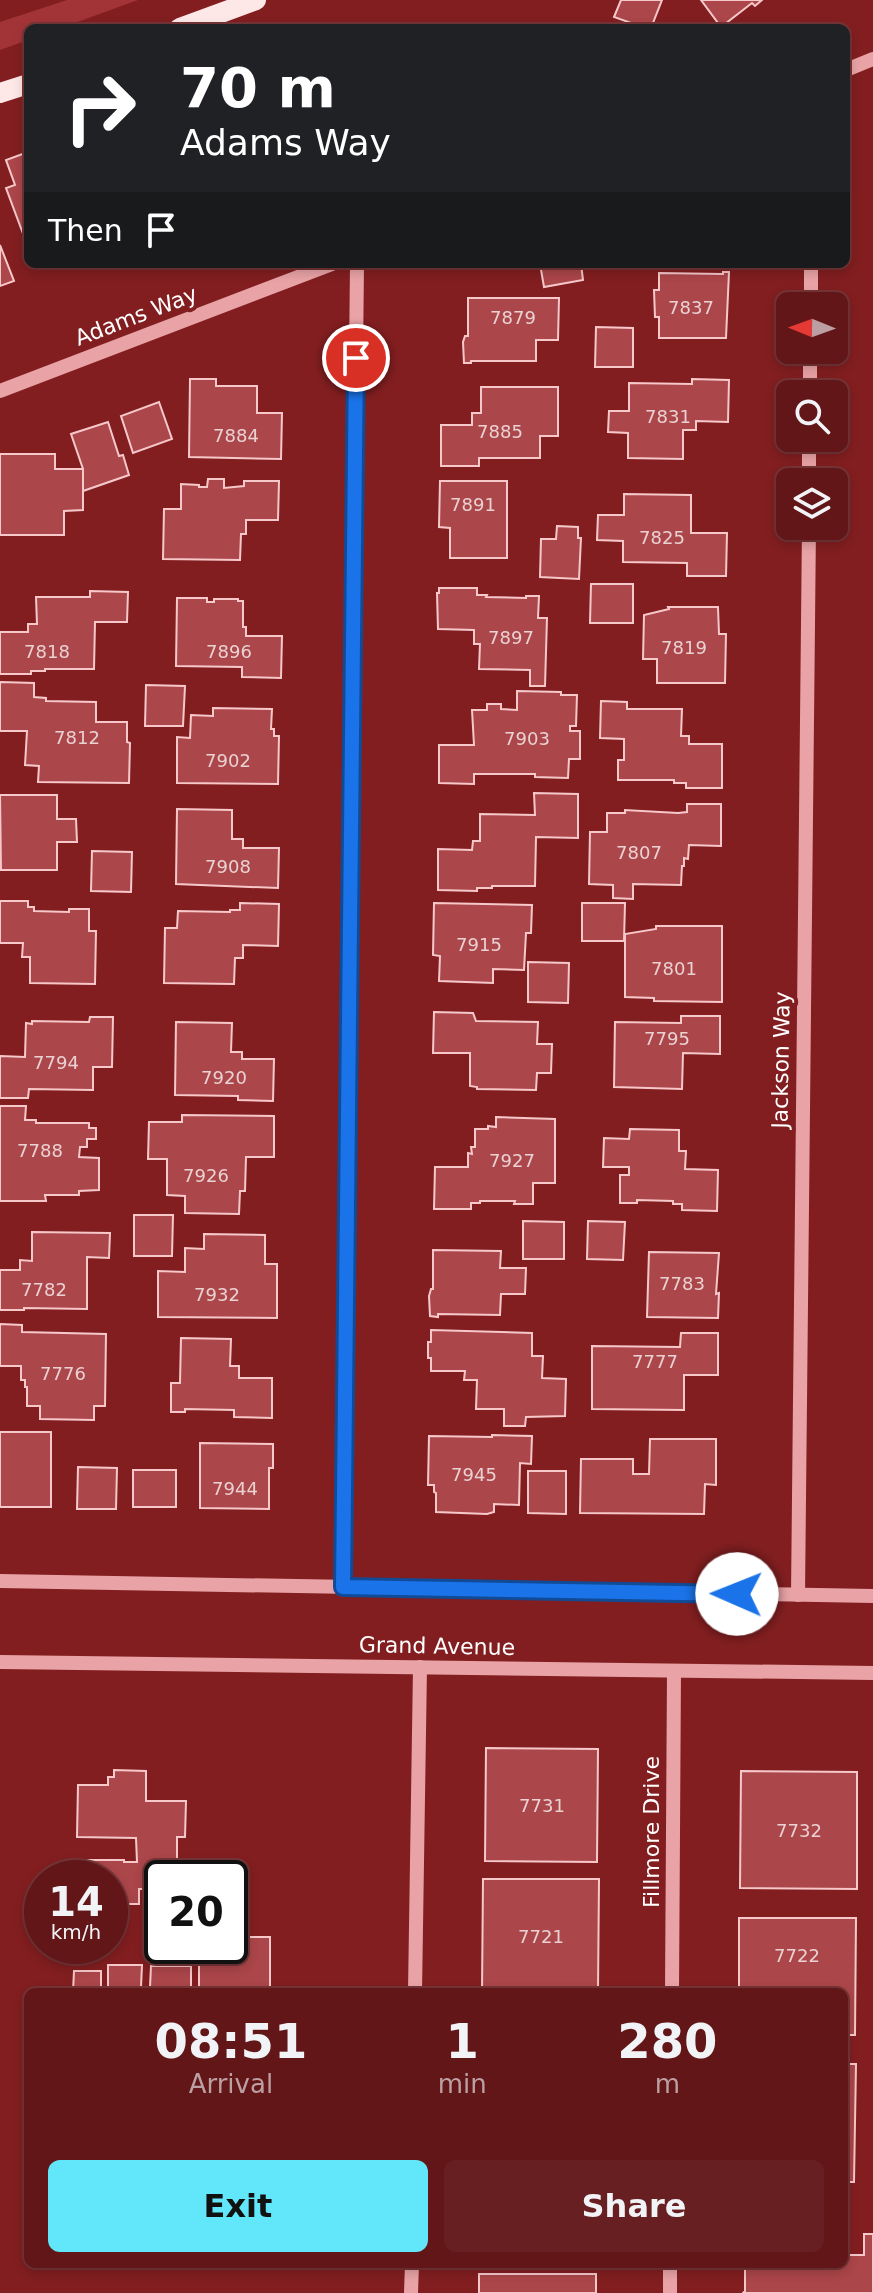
<!DOCTYPE html>
<style>
:root{--surface:#621618;--page:#681f21;--text:#f1f3f6;--muted:#bb9fa2;--line:#763537;--accent:#62e6f9}
body{margin:0;font-family:"DejaVu Sans",sans-serif;background:var(--page);color:var(--text);height:100vh;display:flex;flex-direction:column;font-size:30px;white-space:nowrap}
*{box-sizing:border-box;margin:0}
p{font-size:26px;color:var(--muted)}
.icon{flex:none;width:44px;height:44px;fill:none;stroke:currentColor;stroke-width:2;stroke-linecap:round;stroke-linejoin:round}
.map{position:relative;flex:1;overflow:hidden}
.drawer{position:absolute;left:24px;top:1988px;width:824px;height:280px;display:flex;flex-direction:column;background:var(--surface);border-radius:12px;box-shadow:0 4px 12px #0003,0 0 0 2px var(--line)}
.drawer>*{flex:none}
.top-card{position:absolute;left:24px;top:24px;width:826px;height:244px;border-radius:12px;box-shadow:0 4px 12px #0003,0 0 0 2px var(--line);background:#202124;color:#fff;overflow:hidden}
.needle{width:52px;rotate:271deg}
.buttons{position:absolute;left:776px;top:292px;display:grid;gap:16px}
.buttons a{display:grid;place-items:center;width:72px;height:72px;border-radius:12px;background:var(--surface);box-shadow:0 4px 12px #0003,0 0 0 2px var(--line);font-size:40px}
.speed{position:absolute;left:24px;top:1860px;display:flex;gap:16px;font-size:40px;font-weight:700;text-align:center}
.speed>*{display:grid;place-content:center;width:104px;height:104px;border-radius:50%;background:var(--surface);box-shadow:0 4px 12px #0003,0 0 0 2px var(--line);line-height:1}
.speed small{font-size:20px;font-weight:400}
.speed .limit{border:4px solid #111;border-radius:12px;background:#fff;color:#111}
.pin{position:absolute;display:grid;place-items:center;width:68px;height:68px;color:#fff;margin:-34px;border:4px solid #fff;border-radius:50%;box-shadow:0 2px 8px #0007}
.me{position:absolute;width:88px;margin:-44px;rotate:271deg;stroke-linejoin:round;filter:drop-shadow(0 0 6px #0008)}
.turn{display:flex;align-items:center;gap:28px;height:168px;padding:0 24px;font-size:36px}
.turn .icon{width:104px;height:104px;stroke-width:2.5}
.turn b{display:block;font-size:56px;line-height:68px}
.then{display:flex;align-items:center;height:76px;padding:0 24px;background:#0003;gap:16px;font-size:30px}
.eta{display:flex;justify-content:space-evenly;align-items:center;height:136px;text-align:center}
.eta b{font-size:48px;font-weight:700;line-height:56px}
.button{display:flex;gap:16px;margin-top:auto;padding:16px 24px}
.button a{flex:1;height:92px;border-radius:12px;background:var(--accent);color:#111;font-size:32px;font-weight:700;line-height:92px;text-align:center}
.button a+a{background:var(--page);color:var(--text)}
.map>svg:first-child{display:block}
.green{fill:#a23438}
.building{fill:#ab464a;stroke:#f7c8ca;stroke-width:2}
.lines{fill:none;stroke-linecap:round;stroke-linejoin:round}
.minor{stroke:#e9a3a6;stroke-width:14}
.major{stroke:#fee7e7;stroke-width:20}
.route-casing{stroke:#114b97;stroke-width:20}
.route{stroke:#1a73e8;stroke-width:14}
.labels{text-anchor:middle;dominant-baseline:central;stroke-width:8;stroke-linejoin:round;paint-order:stroke}
.number-label{font-size:18px;fill:#ead1d2}
.street-label{font-size:22px;fill:#fff;stroke:#821e20}
</style>
<div class="map">
<svg width="873" height="2293" viewBox="0 0 873 2293">
<rect width="100%" height="100%" fill="#821e20"/>
<!-- green -->
<polygon class="green" points="67,0 138,0 61,28 28,28 28,40 0,50 0,22"/>
<!-- building -->
<g class="building">
<polygon points="621,0 662,0 651,28 645,28 614,17"/>
<polygon points="701,0 762,0 755,6 752,3 721,27"/>
<polygon points="28,152 28,237 25,239 6,188 15,185 6,160"/>
<polygon points="0,245 14,281 0,286"/>
<polygon points="540,264 581,264 583,280 544,287"/>
<polygon points="723,272 729,272 726,338 659,338 659,317 655,317 654,290 659,290 659,273 723,274"/>
<polygon points="468,298 559,298 558,340 536,340 536,361 471,361 471,363 464,363 463,342 465,336 468,336"/>
<polygon points="596,327 633,328 633,367 595,367"/>
<polygon points="190,379 216,379 216,386 257,386 257,413 282,413 281,459 189,457"/>
<polygon points="692,379 729,380 728,422 696,421 696,430 683,430 683,459 628,458 628,433 608,432 609,411 629,411 629,383 692,384"/>
<polygon points="481,387 558,387 558,436 540,436 540,458 479,458 479,466 441,466 441,425 472,425 472,413 481,413"/>
<polygon points="159,402 172,439 133,453 121,416"/>
<polygon points="108,422 119,456 123,455 129,475 83,491 83,469 71,434"/>
<polygon points="0,454 55,454 55,469 83,469 83,510 64,511 64,535 0,535"/>
<polygon points="208,479 224,479 224,488 244,486 244,481 279,481 278,520 246,520 246,534 241,534 240,560 163,559 164,509 181,509 181,484 199,485 199,487 207,487"/>
<polygon points="440,481 507,481 507,558 450,558 450,528 439,527"/>
<polygon points="624,494 691,495 691,533 727,533 726,576 687,576 687,563 623,562 623,541 597,540 598,515 624,515"/>
<polygon points="557,526 578,527 578,538 581,538 579,579 540,577 541,539 556,539"/>
<polygon points="591,584 633,584 633,623 590,623"/>
<polygon points="439,588 477,588 477,595 487,595 486,597 526,598 526,596 539,596 538,618 547,618 545,686 530,686 530,670 479,669 480,644 474,644 474,630 438,629 437,593 439,593"/>
<polygon points="90,591 128,592 127,622 95,622 94,669 45,669 45,671 31,671 31,674 0,674 0,632 28,632 28,624 37,624 36,597 90,597"/>
<polygon points="177,598 207,598 207,602 214,602 214,599 238,599 238,601 243,601 243,627 246,627 246,636 282,636 281,678 242,677 242,667 176,666"/>
<polygon points="668,607 718,607 719,634 726,634 725,683 657,683 657,659 643,659 644,615 669,609"/>
<polygon points="0,682 34,683 34,697 46,698 46,701 96,702 96,722 127,722 127,742 130,743 129,783 38,782 39,766 25,765 27,731 0,731"/>
<polygon points="146,685 185,686 183,726 145,726"/>
<polygon points="517,691 561,692 561,695 577,695 576,726 570,726 570,731 580,731 580,759 569,759 568,778 535,777 535,774 474,774 474,784 439,783 439,745 474,745 472,710 487,710 487,704 501,704 501,709 517,710"/>
<polygon points="601,701 627,702 627,709 682,709 681,736 689,736 689,744 722,744 722,788 686,788 686,783 674,783 674,780 618,780 618,760 624,760 624,739 600,738"/>
<polygon points="213,708 272,709 271,729 274,729 274,736 279,736 278,784 177,783 177,737 190,738 191,715 213,716"/>
<polygon points="534,793 578,794 578,838 536,837 535,886 492,886 492,888 477,888 477,891 438,890 438,849 472,850 473,841 480,841 480,814 535,815"/>
<polygon points="0,795 57,795 57,819 76,819 77,842 57,842 57,870 1,870"/>
<polygon points="687,804 721,804 721,846 689,845 688,859 684,858 684,866 682,866 681,885 633,884 633,899 613,898 613,885 589,884 590,832 607,832 607,813 625,813 625,810 678,813 687,812"/>
<polygon points="177,809 232,810 232,839 243,839 243,848 279,848 278,888 176,884"/>
<polygon points="92,851 132,852 131,892 91,891"/>
<polygon points="0,901 28,901 28,907 34,907 34,911 69,912 69,909 89,909 89,931 96,931 95,984 30,983 30,957 22,957 23,943 0,943"/>
<polygon points="240,903 279,904 278,946 243,945 243,958 235,958 234,984 164,983 165,928 177,928 178,911 230,912 230,910 240,910"/>
<polygon points="434,903 532,905 531,933 526,933 524,970 493,969 493,983 439,981 440,956 433,955"/>
<polygon points="582,903 625,903 624,941 582,941"/>
<polygon points="656,926 722,926 722,1002 654,1001 654,998 625,997 625,934 656,929"/>
<polygon points="528,962 569,963 568,1003 528,1002"/>
<polygon points="434,1012 473,1013 476,1021 538,1022 537,1044 552,1044 551,1073 537,1073 536,1090 477,1089 477,1087 470,1086 470,1053 433,1053"/>
<polygon points="681,1016 720,1016 720,1054 683,1053 682,1089 614,1087 615,1022 681,1023"/>
<polygon points="90,1017 113,1017 112,1067 93,1067 93,1090 29,1089 28,1098 0,1098 0,1056 25,1057 26,1023 32,1024 32,1021 89,1022"/>
<polygon points="176,1022 232,1023 231,1052 242,1052 242,1059 274,1059 273,1101 238,1100 238,1096 175,1095"/>
<polygon points="0,1106 26,1106 25,1120 36,1120 36,1123 89,1123 89,1128 96,1128 96,1139 87,1139 87,1147 80,1147 79,1157 99,1158 99,1190 79,1191 79,1195 45,1195 46,1201 0,1201"/>
<polygon points="182,1115 274,1116 274,1157 246,1157 245,1191 240,1191 239,1214 185,1213 185,1196 167,1195 167,1159 148,1159 149,1122 182,1122"/>
<polygon points="496,1117 555,1119 555,1183 533,1183 533,1204 514,1204 515,1201 480,1201 480,1203 471,1203 471,1209 434,1209 435,1167 468,1167 468,1153 472,1154 471,1147 475,1147 475,1129 488,1129 488,1126 496,1127"/>
<polygon points="630,1129 679,1130 679,1151 686,1151 685,1169 718,1170 717,1211 682,1210 682,1204 673,1204 673,1201 637,1200 637,1203 620,1203 620,1175 629,1175 629,1167 603,1167 604,1138 629,1139"/>
<polygon points="134,1215 173,1215 172,1256 134,1256"/>
<polygon points="523,1221 564,1222 564,1259 523,1259"/>
<polygon points="588,1221 625,1222 623,1260 587,1259"/>
<polygon points="32,1232 110,1233 109,1258 87,1257 87,1309 24,1308 24,1310 0,1310 0,1270 20,1270 20,1260 32,1261"/>
<polygon points="204,1234 265,1235 265,1264 277,1264 277,1318 158,1317 158,1271 185,1272 185,1248 204,1249"/>
<polygon points="433,1250 501,1251 500,1268 526,1268 525,1294 501,1294 500,1315 438,1314 438,1317 430,1316 429,1296 431,1289 433,1289"/>
<polygon points="649,1252 719,1253 716,1294 719,1293 718,1318 647,1317"/>
<polygon points="0,1324 22,1325 22,1332 106,1334 105,1406 94,1406 94,1420 40,1419 40,1406 27,1406 27,1387 25,1387 25,1380 21,1380 21,1366 0,1366"/>
<polygon points="431,1330 532,1333 532,1356 543,1356 542,1378 566,1379 565,1416 526,1417 525,1426 504,1426 504,1409 476,1409 477,1380 464,1380 465,1371 431,1371 431,1358 428,1358 428,1342 431,1342"/>
<polygon points="681,1333 718,1333 718,1375 684,1375 684,1410 592,1409 592,1346 680,1347"/>
<polygon points="181,1338 231,1339 230,1366 239,1366 239,1378 272,1378 272,1418 234,1417 234,1410 185,1409 185,1412 171,1412 171,1383 180,1383"/>
<rect x="0" y="1432" width="51" height="75"/>
<polygon points="492,1435 532,1436 531,1464 520,1463 519,1505 494,1504 494,1512 487,1514 436,1512 436,1493 434,1492 434,1485 428,1485 429,1436 492,1437"/>
<polygon points="650,1439 716,1439 716,1485 705,1484 704,1514 580,1513 581,1459 633,1459 633,1474 649,1474"/>
<polygon points="200,1443 273,1444 273,1468 269,1468 269,1509 200,1508"/>
<polygon points="78,1467 117,1468 116,1509 77,1509"/>
<rect x="133" y="1470" width="43" height="37"/>
<polygon points="528,1471 566,1471 566,1514 528,1513"/>
<polygon points="486,1748 598,1749 597,1862 485,1861"/>
<polygon points="114,1770 146,1771 146,1801 186,1801 185,1837 177,1837 177,1865 174,1866 174,1878 162,1878 162,1889 139,1889 139,1904 123,1904 123,1899 110,1899 110,1878 77,1878 77,1860 124,1860 124,1862 137,1862 136,1838 77,1837 78,1785 108,1785 108,1777 114,1777"/>
<polygon points="741,1771 857,1772 857,1889 740,1888"/>
<polygon points="483,1879 599,1879 598,1992 482,1992"/>
<polygon points="739,1918 856,1918 855,2035 844,2035 844,1992 739,1992"/>
<polygon points="233,1937 270,1937 270,1992 199,1992 199,1958 233,1958"/>
<polygon points="108,1965 142,1965 141,1987 150,1987 151,1966 191,1966 191,1992 108,1992"/>
<polygon points="74,1971 101,1971 101,1992 73,1992"/>
<polygon points="844,2064 856,2064 854,2182 844,2182"/>
<polygon points="864,2234 873,2234 873,2293 743,2293 745,2291 745,2264 844,2264 844,2255 864,2255"/>
<rect x="479" y="2274" width="117" height="19"/>
</g>
<g class="lines">
<!-- minor -->
<g class="minor">
<polyline points="846,70 873,59"/>
<polyline points="811,306 811,264"/>
<polyline points="0,391 332,264"/>
<polyline points="810,394 810,350"/>
<polyline points="809,482 809,438"/>
<polyline points="0,1581 873,1596"/>
<polyline points="343,1587 357,264"/>
<polyline points="798,1595 809,526"/>
<polyline points="0,1662 873,1673"/>
<polyline points="415,1992 420,1667"/>
<polyline points="672,1992 674,1672"/>
<polyline points="411,2293 412,2264"/>
<polyline points="670,2293 670,2264"/>
</g>
<!-- major -->
<g class="major">
<polyline points="180,28 256,0"/>
<polyline points="0,93 28,84"/>
</g>
</g>
<g class="lines">
<!-- route casing -->
<g class="route-casing">
<polyline id="route" points="356,358 343,1587 737,1594"/>
</g>
<!-- route -->
<use href="#route" class="route"/>
</g>
<g class="labels">
<!-- number labels -->
<g class="number-label">
<text x="691" y="307">7837</text>
<text x="513" y="317">7879</text>
<text x="668" y="416">7831</text>
<text x="500" y="431">7885</text>
<text x="236" y="435">7884</text>
<text x="473" y="504">7891</text>
<text x="662" y="537">7825</text>
<text x="511" y="637">7897</text>
<text x="684" y="647">7819</text>
<text x="47" y="651">7818</text>
<text x="229" y="651">7896</text>
<text x="77" y="737">7812</text>
<text x="527" y="738">7903</text>
<text x="228" y="760">7902</text>
<text x="639" y="852">7807</text>
<text x="228" y="866">7908</text>
<text x="479" y="944">7915</text>
<text x="674" y="968">7801</text>
<text x="667" y="1038">7795</text>
<text x="56" y="1062">7794</text>
<text x="224" y="1077">7920</text>
<text x="40" y="1150">7788</text>
<text x="512" y="1160">7927</text>
<text x="206" y="1175">7926</text>
<text x="682" y="1283">7783</text>
<text x="44" y="1289">7782</text>
<text x="217" y="1294">7932</text>
<text x="655" y="1361">7777</text>
<text x="63" y="1373">7776</text>
<text x="474" y="1474">7945</text>
<text x="235" y="1488">7944</text>
<text x="542" y="1805">7731</text>
<text x="799" y="1830">7732</text>
<text x="541" y="1936">7721</text>
<text x="797" y="1955">7722</text>
</g>
<!-- street labels -->
<g class="street-label">
<text transform="translate(136 316) rotate(-21)">Adams Way</text>
<text transform="translate(781 1060) rotate(-89)">Jackson Way</text>
<text transform="translate(437 1646) rotate(1)">Grand Avenue</text>
<text transform="translate(651 1832) rotate(-90)">Fillmore Drive</text>
</g>
</g>
</svg>
<div class="buttons">
<a><svg class="needle" viewBox="-14 -14 28 28"><path d="M0-13l5 13h-10z" fill="#e53935"/><path d="M0 13l5-13h-10z" fill="#bb9fa2"/></svg></a>
<a><svg class="icon" aria-label="search" viewBox="0 0 24 24"><circle cx="10" cy="10" r="6"/><path d="M15 15l6 6"/></svg></a>
<a><svg class="icon" aria-label="layers" viewBox="0 0 24 24"><path d="M12 4l9 5-9 5-9-5zM3 14l9 5 9-5"/></svg></a>
</div>
<div class="speed"><div>14<small>km/h</small></div><div class="limit">20</div></div>
<div class="pin" style="left:356px;top:358px;background:#d93025"><svg class="icon" aria-label="arrive" viewBox="0 0 24 24"><path d="M6 21V4h12l-3 4 3 4H6"/></svg></div>
<svg class="me" style="left:737px;top:1594px" viewBox="-20 -20 40 40"><circle r="19" fill="#fff"/><path d="M0-13L10 11 0 6-10 11z" fill="#1a73e8"/></svg>
<div class="top-card">
<div class="turn"><svg class="icon" aria-label="right" viewBox="0 0 24 24"><path d="M7 20v-9h11M14 6l5 5-5 5"/></svg><div><b>70 m</b>Adams Way</div></div>
<div class="then">Then<svg class="icon" aria-label="arrive" viewBox="0 0 24 24"><path d="M6 21V4h12l-3 4 3 4H6"/></svg></div>
</div>
<section class="drawer">
<div class="eta">
<div><b>08:51</b><p>Arrival</p></div>
<div><b>1</b><p>min</p></div>
<div><b>280</b><p>m</p></div>
</div>
<div class="button"><a>Exit</a><a>Share</a></div>
</section>
</div>
